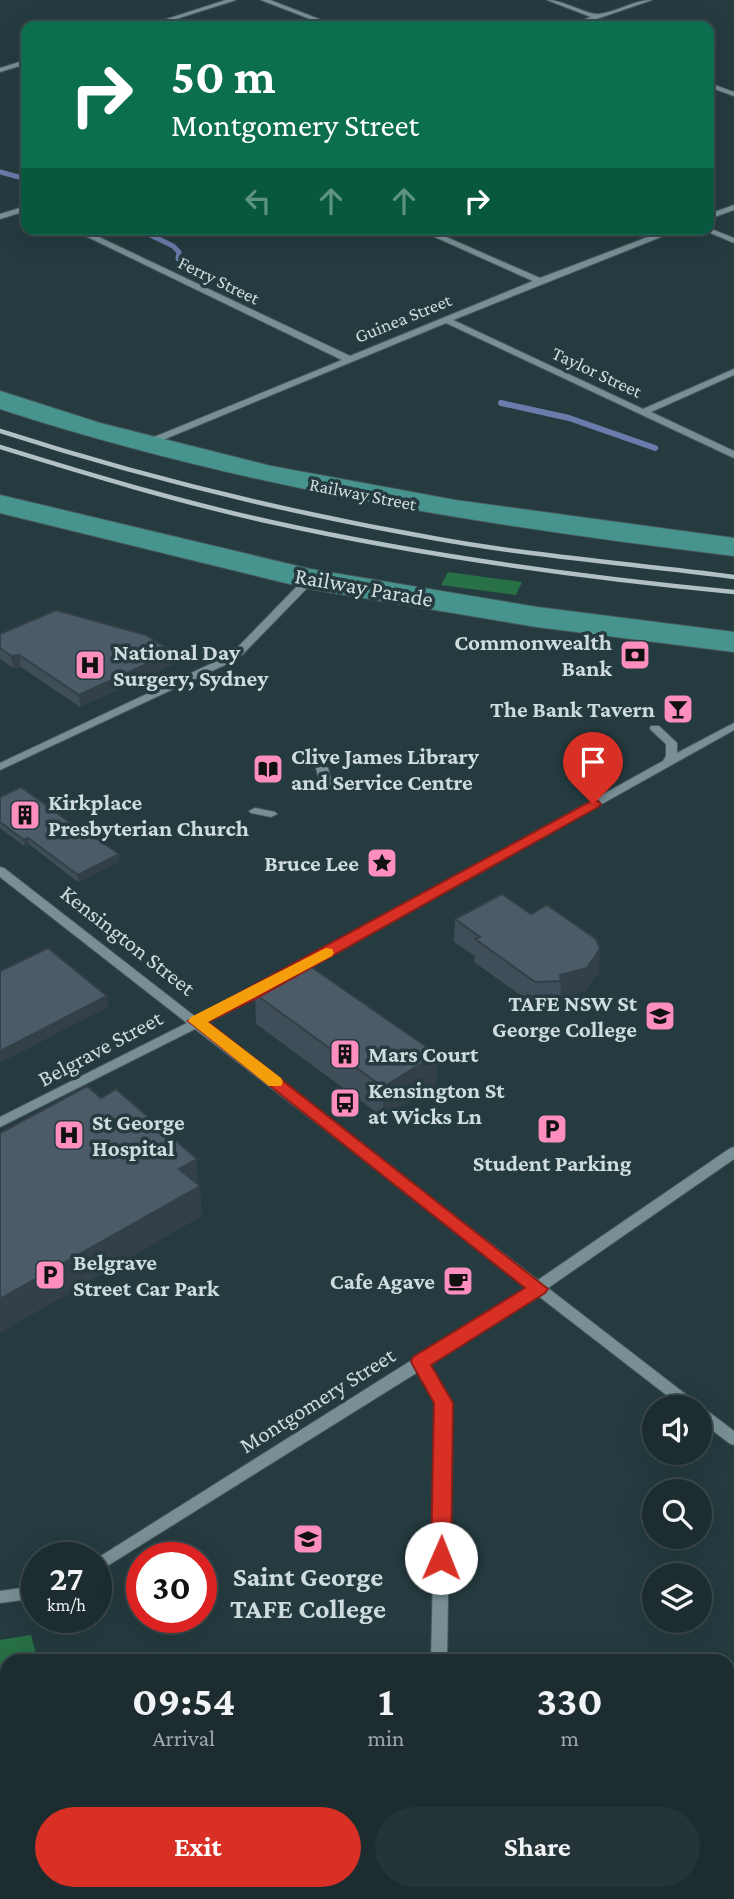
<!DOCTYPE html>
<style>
:root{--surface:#1c2c2f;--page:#253437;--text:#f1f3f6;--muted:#a0a7aa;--line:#3a484b;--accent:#d93025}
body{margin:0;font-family:"Crimson Pro",serif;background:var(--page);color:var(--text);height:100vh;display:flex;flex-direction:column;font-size:26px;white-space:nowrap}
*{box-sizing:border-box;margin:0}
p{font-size:23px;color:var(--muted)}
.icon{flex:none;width:38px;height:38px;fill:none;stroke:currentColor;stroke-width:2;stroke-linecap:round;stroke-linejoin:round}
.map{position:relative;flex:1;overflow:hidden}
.details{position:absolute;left:0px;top:1654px;width:735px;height:247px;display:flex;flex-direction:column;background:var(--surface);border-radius:21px 21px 0 0;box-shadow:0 7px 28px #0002,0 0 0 2px var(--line)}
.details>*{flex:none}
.guide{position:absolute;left:21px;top:21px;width:693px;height:214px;border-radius:14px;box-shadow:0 7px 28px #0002,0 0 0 2px var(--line);background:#0b6e4f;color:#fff;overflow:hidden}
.buttons{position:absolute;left:642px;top:1395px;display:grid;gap:14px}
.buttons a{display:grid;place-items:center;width:70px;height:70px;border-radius:50%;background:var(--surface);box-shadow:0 7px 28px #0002,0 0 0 2px var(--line);font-size:35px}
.speed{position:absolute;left:21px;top:1542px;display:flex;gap:14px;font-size:35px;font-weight:700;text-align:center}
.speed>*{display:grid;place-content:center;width:91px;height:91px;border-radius:50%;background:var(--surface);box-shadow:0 7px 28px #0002,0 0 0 2px var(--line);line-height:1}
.speed small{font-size:18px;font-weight:400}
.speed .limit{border:10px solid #d22;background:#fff;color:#111}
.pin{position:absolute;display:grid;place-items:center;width:60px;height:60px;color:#fff;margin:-72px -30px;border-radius:50% 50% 50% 0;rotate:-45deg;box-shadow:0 0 7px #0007}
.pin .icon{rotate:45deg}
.me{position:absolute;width:77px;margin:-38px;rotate:1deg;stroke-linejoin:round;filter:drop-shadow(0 0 5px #0008)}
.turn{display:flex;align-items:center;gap:24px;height:147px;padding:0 35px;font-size:32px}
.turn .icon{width:91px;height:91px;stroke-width:2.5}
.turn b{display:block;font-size:49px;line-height:60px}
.lanes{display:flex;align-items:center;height:66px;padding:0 35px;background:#0003;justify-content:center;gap:35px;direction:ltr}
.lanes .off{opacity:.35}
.eta{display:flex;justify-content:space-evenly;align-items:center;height:119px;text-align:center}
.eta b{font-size:42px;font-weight:700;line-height:49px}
.action{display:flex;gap:14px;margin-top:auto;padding:14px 35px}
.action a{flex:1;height:80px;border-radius:42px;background:var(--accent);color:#fff;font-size:28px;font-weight:700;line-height:80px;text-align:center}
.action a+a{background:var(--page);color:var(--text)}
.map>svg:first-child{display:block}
.green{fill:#287045}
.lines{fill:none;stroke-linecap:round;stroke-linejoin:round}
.stream-far1{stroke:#697cab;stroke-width:5}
.stream{stroke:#697cab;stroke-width:6}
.minor-casing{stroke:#475a5d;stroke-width:2}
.major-casing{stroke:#475a5d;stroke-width:2}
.minor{fill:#789095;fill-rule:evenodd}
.major{fill:#47948e;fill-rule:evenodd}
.rail{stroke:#b1c0c2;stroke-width:4.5}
.wall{fill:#404e59}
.shaded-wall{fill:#344048}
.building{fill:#4b5b67;stroke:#344048;stroke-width:2}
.route{fill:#d93025;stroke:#8d1f18;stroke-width:2}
.slow{fill:#f59e0b}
.labels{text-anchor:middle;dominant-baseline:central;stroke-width:7;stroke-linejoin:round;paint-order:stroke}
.far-street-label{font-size:19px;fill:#cfdcde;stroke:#253b3f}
.street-label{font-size:23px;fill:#cfdcde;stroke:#253b3f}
.poi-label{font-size:23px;font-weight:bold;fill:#cfdcde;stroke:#253b3f;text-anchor:start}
.near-poi-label{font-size:28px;font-weight:bold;fill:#cfdcde;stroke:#253b3f}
</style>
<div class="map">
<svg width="734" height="1899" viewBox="0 0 734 1899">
<rect width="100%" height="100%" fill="#253b3f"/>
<!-- green -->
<g class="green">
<polygon points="448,572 522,582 516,595 441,585"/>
<polygon points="31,1635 38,1661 7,1661 7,1740 0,1741 0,1640"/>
</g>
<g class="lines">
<!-- stream-far1 -->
<g class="stream-far1">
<polyline points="0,172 26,179"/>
<polyline points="138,229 173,246 179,252 178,259"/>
</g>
<!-- stream -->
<polyline class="stream" points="501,403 569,418 655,448"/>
<!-- minor casing -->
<g class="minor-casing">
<g id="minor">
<polygon points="226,0 236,0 154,26 145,26"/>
<polygon points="261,0 270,0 337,26 328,26"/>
<path d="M547 0C564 0 586 15 599 14 618 12 633 0 652 0L576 26H567L591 17Z"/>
<polygon points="26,60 26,64 0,72 0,68"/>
<polygon points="709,83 734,92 734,96 709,87"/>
<polygon points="734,205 734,210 709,219 709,214"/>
<polygon points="26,206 26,211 0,219 0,214"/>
<polygon points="709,228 734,238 734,243 701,229 709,229"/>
<polygon points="71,229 82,229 350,356 533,281 417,229 428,229 540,278 669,229 681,229 453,320 643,409 734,369 734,375 651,412 734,451 734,458 446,323 148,446 142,446 142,442 342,360"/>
<polygon points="310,576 314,577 314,581 242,655 229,663 0,770 0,763 221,659 234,651 306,577"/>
<polygon points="734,723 734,730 246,1003 205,1024 538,1280 729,1149 734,1147 734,1159 548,1288 697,1403 699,1407 682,1407 537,1295 429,1365 451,1403 447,1661 431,1661 437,1403 418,1372 96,1573 96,1559 528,1287 195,1029 0,1127 0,1117 187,1023 0,877 0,867 4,868 197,1018 238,997 663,761 666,756 666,744 651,730 650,728 651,726 659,726 677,743 677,753"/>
<polygon points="322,765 328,768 333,787 331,789 323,789 321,787 316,768"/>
<polygon points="255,808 275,812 277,814 271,817 251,813 249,811"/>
<polygon points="700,1407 705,1409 734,1431 734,1445 729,1443 700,1421"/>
<polygon points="37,1586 37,1598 0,1603 0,1591"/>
<rect x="728" y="1839" width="6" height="16"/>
<rect x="426" y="1894" width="18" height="5"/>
</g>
</g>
<!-- major casing -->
<g class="major-casing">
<g id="major">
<path d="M0 391 100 423 271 466 455 500 734 538V556C481 525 243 488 0 409Z"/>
<polygon points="0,495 310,569 537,607 734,632 734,652 537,627 310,589 0,513"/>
</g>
</g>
<!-- minor -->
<use href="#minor" class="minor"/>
<!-- major -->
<use href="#major" class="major"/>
<!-- rail -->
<g class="rail">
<path d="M0 431C142 477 286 512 433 538 531 556 635 564 734 577"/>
<path d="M0 447C90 475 180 502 271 522 424 556 579 577 734 592"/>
</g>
</g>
<!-- wall -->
<g class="wall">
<polygon points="0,634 174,664 80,707 21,667 13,668 0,659"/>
<polygon points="0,797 90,837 119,854 119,861 78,882 29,844 24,846 0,828"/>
<polygon points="455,919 599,972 585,991 560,998 560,1004 534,1005 474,962 475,956 454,942"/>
<polygon points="255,994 437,1054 436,1085 383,1117 256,1024"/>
</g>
<!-- shaded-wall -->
<g class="shaded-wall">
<polygon points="173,652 174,664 80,707 79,695"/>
<polygon points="19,655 21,667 13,668 11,656"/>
<polygon points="28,838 29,844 24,846 24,840"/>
<polygon points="119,854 119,861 78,882 78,875"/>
<polygon points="600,949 599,972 585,991 560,998 561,981 560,975"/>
<polygon points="107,996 108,1007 0,1063 0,1051"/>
<polygon points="437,1054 436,1085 383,1117 383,1087"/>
<polygon points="197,1159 198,1187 200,1186 202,1216 0,1333 0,1299 179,1169"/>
</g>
<!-- building -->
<g class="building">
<polygon points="56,610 146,635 173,652 79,695 19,655 11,656 0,648 0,634"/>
<polygon points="21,787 90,837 93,836 119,854 78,875 28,838 24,840 0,822 0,797"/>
<polygon points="502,894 531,914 547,905 596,939 600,949 587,968 560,975 561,981 535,982 475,939 480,937 455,919"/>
<polygon points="48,948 107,996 0,1051 0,971"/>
<polygon points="307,964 437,1054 383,1087 255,994"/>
<polygon points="87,1086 101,1098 116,1089 197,1159 179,1169 200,1186 0,1299 0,1133"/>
</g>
<!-- route -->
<polygon class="route" points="593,800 598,801 601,804 598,807 255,999 208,1022 548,1289 545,1293 431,1365 453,1403 451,1558 448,1563 441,1566 434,1563 431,1558 434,1403 411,1362 413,1357 525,1288 188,1021"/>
<!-- slow -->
<polygon class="slow" points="326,948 332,949 334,953 332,956 208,1022 281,1078 283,1082 281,1086 269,1086 188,1021 191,1017"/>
<!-- icons -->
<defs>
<g id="bank-square" transform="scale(1.575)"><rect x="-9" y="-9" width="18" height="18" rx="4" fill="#fd8ebe" stroke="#253b3f"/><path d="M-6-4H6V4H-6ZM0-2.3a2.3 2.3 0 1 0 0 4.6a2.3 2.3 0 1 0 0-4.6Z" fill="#111"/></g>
<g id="hospital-square" transform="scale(1.575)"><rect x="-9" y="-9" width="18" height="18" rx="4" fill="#fd8ebe" stroke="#253b3f"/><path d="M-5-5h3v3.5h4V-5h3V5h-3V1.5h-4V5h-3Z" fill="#111"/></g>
<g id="bar-square" transform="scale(1.575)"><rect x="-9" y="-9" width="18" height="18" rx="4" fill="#fd8ebe" stroke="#253b3f"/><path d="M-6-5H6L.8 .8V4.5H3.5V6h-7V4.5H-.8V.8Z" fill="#111"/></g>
<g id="library-square" transform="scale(1.575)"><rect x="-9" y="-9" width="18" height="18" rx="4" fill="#fd8ebe" stroke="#253b3f"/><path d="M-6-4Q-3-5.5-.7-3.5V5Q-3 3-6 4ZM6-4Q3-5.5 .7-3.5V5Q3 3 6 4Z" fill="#111"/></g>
<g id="building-square" transform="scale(1.575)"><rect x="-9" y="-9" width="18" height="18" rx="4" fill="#fd8ebe" stroke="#253b3f"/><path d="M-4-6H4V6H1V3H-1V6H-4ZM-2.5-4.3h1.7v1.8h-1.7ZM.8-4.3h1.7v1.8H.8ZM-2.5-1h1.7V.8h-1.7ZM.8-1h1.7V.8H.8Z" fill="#111"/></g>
<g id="sight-square" transform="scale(1.575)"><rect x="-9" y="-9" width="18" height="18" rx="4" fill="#fd8ebe" stroke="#253b3f"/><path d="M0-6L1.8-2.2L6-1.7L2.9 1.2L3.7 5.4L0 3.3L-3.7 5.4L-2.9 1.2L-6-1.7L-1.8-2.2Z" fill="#111"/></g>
<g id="university-square" transform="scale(1.575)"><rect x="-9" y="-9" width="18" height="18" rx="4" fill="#fd8ebe" stroke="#253b3f"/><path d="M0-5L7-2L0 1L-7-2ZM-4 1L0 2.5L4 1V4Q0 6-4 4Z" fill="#111"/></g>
<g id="bus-square" transform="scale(1.575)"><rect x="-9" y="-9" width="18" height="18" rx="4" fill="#fd8ebe" stroke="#253b3f"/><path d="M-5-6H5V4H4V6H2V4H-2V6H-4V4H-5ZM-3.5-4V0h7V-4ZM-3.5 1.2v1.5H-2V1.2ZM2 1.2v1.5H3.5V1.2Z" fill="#111"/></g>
<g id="parking-square" transform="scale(1.575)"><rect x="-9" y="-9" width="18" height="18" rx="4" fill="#fd8ebe" stroke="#253b3f"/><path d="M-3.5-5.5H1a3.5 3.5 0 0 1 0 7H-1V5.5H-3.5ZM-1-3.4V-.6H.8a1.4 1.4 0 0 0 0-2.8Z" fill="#111"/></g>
<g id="cafe-square" transform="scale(1.575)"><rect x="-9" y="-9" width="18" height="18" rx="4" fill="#fd8ebe" stroke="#253b3f"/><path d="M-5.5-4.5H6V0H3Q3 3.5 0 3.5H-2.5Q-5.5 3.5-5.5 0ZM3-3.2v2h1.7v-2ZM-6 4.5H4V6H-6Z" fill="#111"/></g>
</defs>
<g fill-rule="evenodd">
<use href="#bank-square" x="635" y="655"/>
<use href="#hospital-square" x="90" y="665"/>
<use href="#bar-square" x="678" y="709"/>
<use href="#library-square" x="268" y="769"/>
<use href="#building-square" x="25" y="815"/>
<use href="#sight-square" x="382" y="863"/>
<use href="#university-square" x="660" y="1016"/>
<use href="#building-square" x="345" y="1054"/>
<use href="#bus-square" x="345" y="1103"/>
<use href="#parking-square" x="552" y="1129"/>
<use href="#hospital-square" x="69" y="1135"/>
<use href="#parking-square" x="50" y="1275"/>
<use href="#cafe-square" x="458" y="1281"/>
<use href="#university-square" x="308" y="1539"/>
</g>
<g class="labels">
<!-- far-street labels -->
<g class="far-street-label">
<text transform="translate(219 280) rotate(26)">Ferry Street</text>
<text transform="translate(403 318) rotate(-22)">Guinea Street</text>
<text transform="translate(597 372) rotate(25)">Taylor Street</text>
<text transform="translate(363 494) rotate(11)">Railway Street</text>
</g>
<!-- street labels -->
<g class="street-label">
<text transform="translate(364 587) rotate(10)">Railway Parade</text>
<text transform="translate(128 940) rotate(38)">Kensington Street</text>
<text transform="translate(100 1048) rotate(-28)">Belgrave Street</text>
<text transform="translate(317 1400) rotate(-32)">Montgomery Street</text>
</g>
<!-- poi labels -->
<g class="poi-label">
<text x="612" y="642" text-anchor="end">Commonwealth<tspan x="612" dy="26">Bank</tspan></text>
<text x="113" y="652">National Day<tspan x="113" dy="26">Surgery, Sydney</tspan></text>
<text x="655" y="709" text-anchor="end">The Bank Tavern</text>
<text x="291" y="756">Clive James Library<tspan x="291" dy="26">and Service Centre</tspan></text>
<text x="48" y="802">Kirkplace<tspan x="48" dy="26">Presbyterian Church</tspan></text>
<text x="359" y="863" text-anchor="end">Bruce Lee</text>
<text x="637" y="1003" text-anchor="end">TAFE NSW St<tspan x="637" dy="26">George College</tspan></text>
<text x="368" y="1054">Mars Court</text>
<text x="368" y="1090">Kensington St<tspan x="368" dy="26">at Wicks Ln</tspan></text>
<text x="92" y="1122">St George<tspan x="92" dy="26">Hospital</tspan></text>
<text x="552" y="1163" text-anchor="middle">Student Parking</text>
<text x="73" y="1262">Belgrave<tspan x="73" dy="26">Street Car Park</tspan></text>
<text x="435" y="1281" text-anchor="end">Cafe Agave</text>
</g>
<!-- near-poi labels -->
<g class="near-poi-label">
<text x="308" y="1576">Saint George<tspan x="308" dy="32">TAFE College</tspan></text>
</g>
</g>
</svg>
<div class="buttons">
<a><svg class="icon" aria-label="sound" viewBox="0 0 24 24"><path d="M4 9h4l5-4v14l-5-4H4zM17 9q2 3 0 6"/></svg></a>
<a><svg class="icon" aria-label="search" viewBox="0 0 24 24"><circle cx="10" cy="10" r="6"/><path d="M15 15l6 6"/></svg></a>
<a><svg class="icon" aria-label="layers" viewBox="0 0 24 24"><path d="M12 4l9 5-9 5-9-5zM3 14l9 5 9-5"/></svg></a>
</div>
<div class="speed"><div>27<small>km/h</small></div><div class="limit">30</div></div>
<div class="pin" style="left:593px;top:804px;background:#d93025"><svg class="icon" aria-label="arrive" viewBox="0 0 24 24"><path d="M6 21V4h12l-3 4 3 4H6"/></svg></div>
<svg class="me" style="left:441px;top:1558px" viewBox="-20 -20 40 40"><circle r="19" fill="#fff"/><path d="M0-13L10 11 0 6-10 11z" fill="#d93025"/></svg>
<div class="guide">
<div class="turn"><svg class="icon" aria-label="right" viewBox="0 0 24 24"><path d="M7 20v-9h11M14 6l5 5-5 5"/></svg><div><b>50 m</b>Montgomery Street</div></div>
<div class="lanes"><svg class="icon off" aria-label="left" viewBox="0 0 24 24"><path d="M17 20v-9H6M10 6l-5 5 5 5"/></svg><svg class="icon off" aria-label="ahead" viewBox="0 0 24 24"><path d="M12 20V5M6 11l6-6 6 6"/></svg><svg class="icon off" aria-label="ahead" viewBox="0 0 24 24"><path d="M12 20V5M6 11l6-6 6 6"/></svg><svg class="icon" aria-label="right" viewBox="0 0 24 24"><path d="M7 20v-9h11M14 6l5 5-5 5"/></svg></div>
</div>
<section class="details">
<div class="eta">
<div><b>09:54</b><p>Arrival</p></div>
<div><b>1</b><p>min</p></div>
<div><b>330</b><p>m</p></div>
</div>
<div class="action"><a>Exit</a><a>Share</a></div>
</section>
</div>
